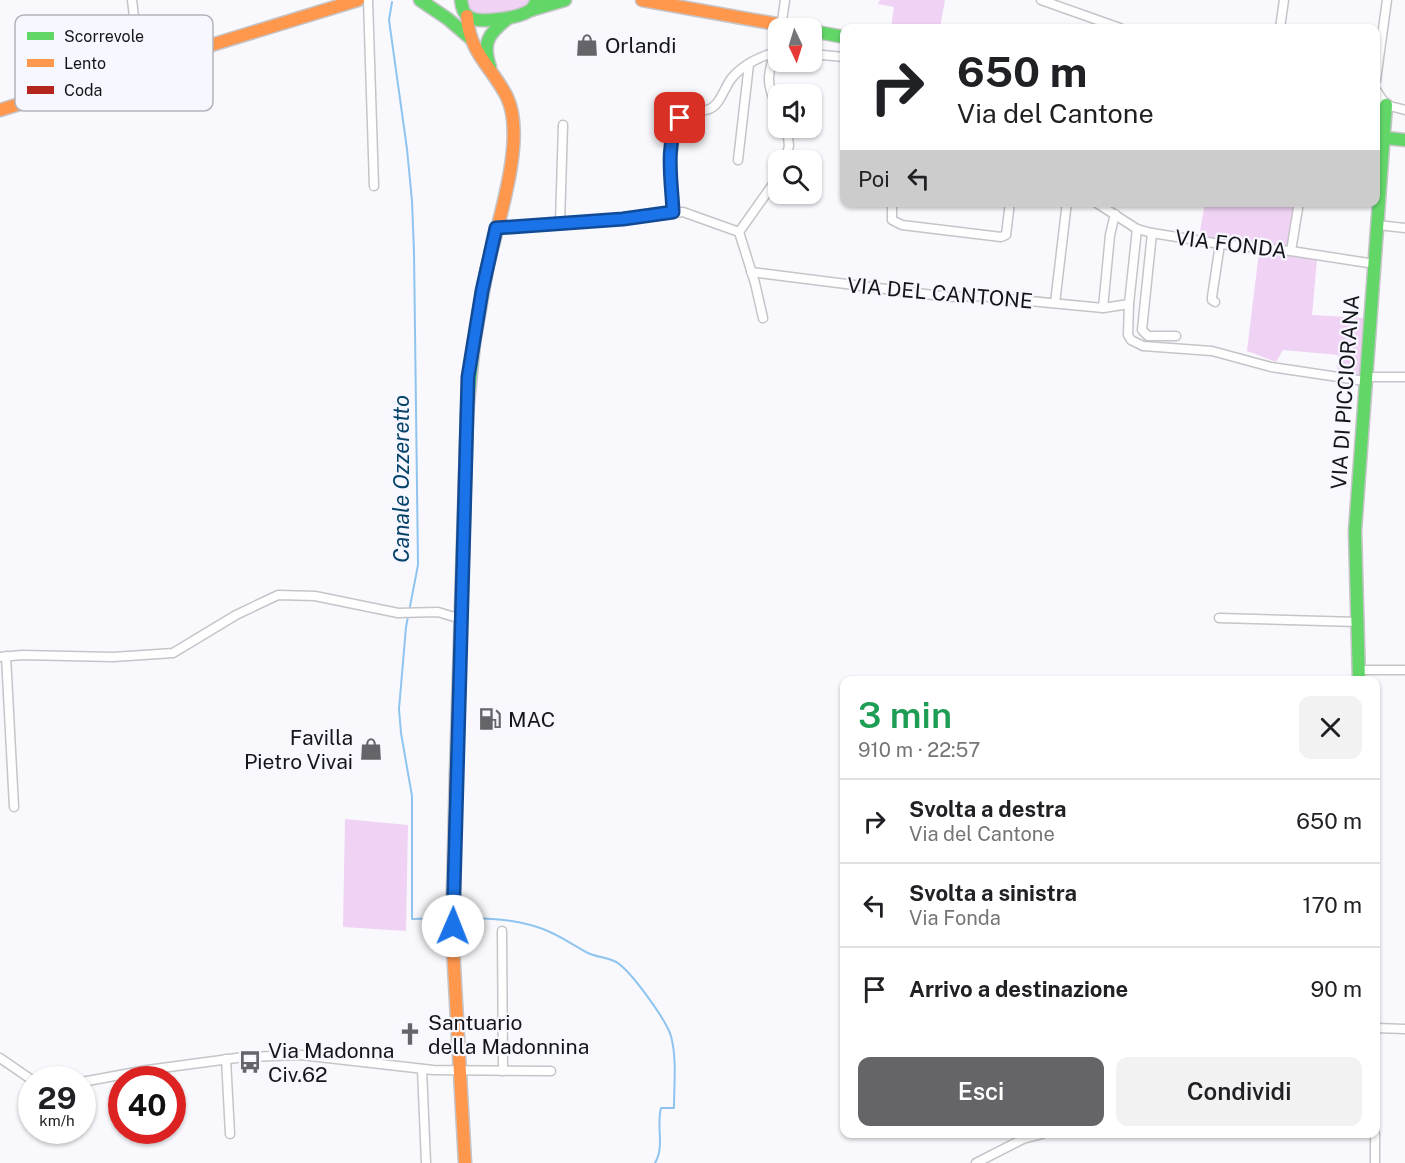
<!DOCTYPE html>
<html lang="it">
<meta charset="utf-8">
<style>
:root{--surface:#fff;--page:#f2f2f2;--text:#202124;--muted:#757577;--line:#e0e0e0;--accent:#656569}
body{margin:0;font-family:"Public Sans",sans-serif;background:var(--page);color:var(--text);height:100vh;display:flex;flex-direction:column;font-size:22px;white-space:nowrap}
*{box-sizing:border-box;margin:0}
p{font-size:20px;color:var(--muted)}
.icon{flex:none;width:33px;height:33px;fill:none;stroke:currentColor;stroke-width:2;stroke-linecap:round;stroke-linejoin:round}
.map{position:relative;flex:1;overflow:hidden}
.drawer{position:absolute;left:840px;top:676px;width:540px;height:462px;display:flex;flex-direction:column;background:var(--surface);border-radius:12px;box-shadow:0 2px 4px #0004}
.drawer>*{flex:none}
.top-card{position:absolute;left:840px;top:24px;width:540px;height:183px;border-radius:12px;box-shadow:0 2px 4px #0004;background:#fff;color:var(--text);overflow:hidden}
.needle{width:39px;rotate:176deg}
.controls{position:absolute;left:768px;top:18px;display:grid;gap:12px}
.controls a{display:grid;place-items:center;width:54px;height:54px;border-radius:12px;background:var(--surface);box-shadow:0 2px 4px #0004;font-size:30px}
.speed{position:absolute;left:18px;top:1066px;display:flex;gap:12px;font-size:30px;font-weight:700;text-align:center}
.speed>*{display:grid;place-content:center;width:78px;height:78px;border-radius:50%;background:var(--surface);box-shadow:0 2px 4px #0004;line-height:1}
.speed small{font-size:15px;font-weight:400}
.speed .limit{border:9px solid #d22;background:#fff;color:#111}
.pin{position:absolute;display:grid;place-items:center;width:51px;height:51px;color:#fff;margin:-26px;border-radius:12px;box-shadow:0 3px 9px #0006}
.me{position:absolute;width:66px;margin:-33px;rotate:1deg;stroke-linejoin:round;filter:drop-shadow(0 0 4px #0008)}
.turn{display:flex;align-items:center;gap:21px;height:126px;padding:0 18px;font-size:27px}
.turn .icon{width:78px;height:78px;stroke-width:2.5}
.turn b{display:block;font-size:42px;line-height:51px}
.then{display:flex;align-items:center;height:57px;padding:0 18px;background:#0003;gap:12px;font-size:22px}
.round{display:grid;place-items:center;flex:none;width:63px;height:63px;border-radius:12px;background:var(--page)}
.summary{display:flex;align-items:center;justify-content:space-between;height:102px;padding:0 18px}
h1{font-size:36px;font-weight:600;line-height:45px;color:#1e9e55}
.cta{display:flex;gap:12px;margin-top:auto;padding:12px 18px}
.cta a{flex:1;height:69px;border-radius:12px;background:var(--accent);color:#fff;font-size:24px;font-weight:600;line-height:69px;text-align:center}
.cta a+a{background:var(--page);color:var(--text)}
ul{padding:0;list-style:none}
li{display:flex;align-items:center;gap:18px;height:84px;padding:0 18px;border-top:2px solid var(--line)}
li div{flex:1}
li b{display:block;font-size:22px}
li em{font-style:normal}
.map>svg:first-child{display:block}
.grass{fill:#f0d2f4}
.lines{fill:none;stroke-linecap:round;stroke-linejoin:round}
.stream{stroke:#8fc4ee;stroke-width:2}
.street-casing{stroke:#c5c5c9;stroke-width:11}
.fast-casing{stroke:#c5c5c9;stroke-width:15}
.slow-casing{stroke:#c5c5c9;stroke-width:15}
.jam-casing{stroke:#c5c5c9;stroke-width:15}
.street{stroke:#fefeff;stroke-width:8}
.fast{stroke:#63d668;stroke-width:12}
.slow{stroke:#ff974d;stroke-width:12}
.jam{stroke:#b3261e;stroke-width:12}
.route-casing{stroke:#114b97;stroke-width:15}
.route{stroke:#1a73e8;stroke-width:10}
.labels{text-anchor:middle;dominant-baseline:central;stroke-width:4.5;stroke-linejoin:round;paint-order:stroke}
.poi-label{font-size:21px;fill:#15151a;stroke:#f7f7ff;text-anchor:start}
.street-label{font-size:21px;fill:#15151a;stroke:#f7f7ff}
.water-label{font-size:22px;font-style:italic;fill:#064369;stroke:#f7f7ff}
.key{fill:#f7f7ff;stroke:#b3b3ba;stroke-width:1.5}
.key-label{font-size:16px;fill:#15151a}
</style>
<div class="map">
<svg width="1405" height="1163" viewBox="0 0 1405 1163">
<rect width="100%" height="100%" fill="#f9f9fd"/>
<!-- grass -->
<g class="grass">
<polygon points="467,0 529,0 525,6 519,9 490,14 479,14 470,11"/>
<polygon points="880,0 945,0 940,28 891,28 894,7 878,4"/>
<polygon points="1205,203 1295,203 1287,248 1199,237"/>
<polygon points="1259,252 1317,260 1312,315 1366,318 1360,375 1337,373 1338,355 1283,350 1276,362 1247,351"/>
<polygon points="345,819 408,825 406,931 343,927"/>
</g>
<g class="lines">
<!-- stream -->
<g class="stream">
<polyline points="392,2 389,20 407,149 412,201 414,252 418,565 406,627 399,709 401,733 412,796 412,919 448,918"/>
<path d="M458 918C487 918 516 919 543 929 559 935 573 945 588 953 596 957 605 957 614 961 628 966 666 1020 671 1036 677 1059 674 1084 674 1108H661C656 1127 665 1146 655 1163"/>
</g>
<!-- street casing -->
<g class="street-casing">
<g id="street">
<polyline points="132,0 140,66"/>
<polyline points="368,0 374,186"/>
<polyline points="1041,0 1120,28"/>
<polyline points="781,28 785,0"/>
<polyline points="1280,28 1284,0"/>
<path d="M778 38C772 69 761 76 778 108"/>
<polyline points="812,54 844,57"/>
<polyline points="1376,80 1387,0"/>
<polyline points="1376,90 1386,105 1405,110"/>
<polyline points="738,160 749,64"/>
<polyline points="785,160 789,146 787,128"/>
<polyline points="892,202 892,220 902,225 1001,237 1006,235 1010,202"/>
<polyline points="1095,202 1137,229 1152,233 1220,244 1291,251 1375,264"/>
<path d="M673 212C672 192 664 125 684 114 695 108 708 115 717 103 723 95 726 86 731 79 742 65 762 55 778 52"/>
<polyline points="560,223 563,125"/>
<polyline points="1378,225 1405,228"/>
<polyline points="496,228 623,219 683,212 739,232 755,283 763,318"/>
<polyline points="1137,229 1129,304 1128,335 1131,340 1143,346 1212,351 1271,367 1365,381"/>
<polyline points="739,232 778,177"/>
<polyline points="1152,233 1142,330 1148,336 1176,336"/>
<polyline points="1291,251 1299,202"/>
<polyline points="751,272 949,297 978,296 1103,308 1129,304"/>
<polyline points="1215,302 1212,300 1212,297 1220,244"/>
<polyline points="1055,303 1067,202"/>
<polyline points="1103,308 1110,235 1115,214"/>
<polyline points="1365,377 1405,377"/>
<polyline points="1219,618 1358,622"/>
<polyline points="6,656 14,807"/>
<polyline points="0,657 22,655 113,657 173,653 236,615 278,595 315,596 398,613 438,612 461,619"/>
<polyline points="1360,670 1405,670"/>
<polyline points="502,931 503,1071"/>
<polyline points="1376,1028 1405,1029"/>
<polyline points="0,1058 32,1080"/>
<polyline points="226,1059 230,1134"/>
<polyline points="422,1069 426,1163"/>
<polyline points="82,1082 147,1070 244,1057 301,1055 433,1070 551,1071"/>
<polyline points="976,1163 1023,1139 1042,1134"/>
<polyline points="1375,1163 1375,1134"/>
</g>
</g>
<!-- fast casing -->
<g class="fast-casing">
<g id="fast">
<polyline points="420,0 448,19 470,38"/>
<path d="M461 0C462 7 463 13 469 17 479 24 518 18 529 11 533 9 535 4 537 0"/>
<polyline points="531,10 565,0"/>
<polyline points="812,31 844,37"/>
<path d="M490 67C482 43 488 34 507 19"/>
<polyline points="1377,137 1405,140"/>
<polyline points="1359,681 1355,531 1386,105"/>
<polyline points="456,773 467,413 474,343 487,269"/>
</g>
</g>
<!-- slow casing -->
<g class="slow-casing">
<g id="slow">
<polyline points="642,0 799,28"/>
<path d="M467 16C469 53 492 67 507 97 527 139 497 224 487 269"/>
<polyline points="0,110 358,0"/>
<polyline points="452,930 465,1163"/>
</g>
</g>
<!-- jam casing -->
<g class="jam-casing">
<polyline id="jam" points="452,930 456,773"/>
</g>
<!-- street -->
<use href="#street" class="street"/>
<!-- fast -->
<use href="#fast" class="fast"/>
<!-- slow -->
<use href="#slow" class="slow"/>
<!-- jam -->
<use href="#jam" class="jam"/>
</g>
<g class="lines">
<!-- route casing -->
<g class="route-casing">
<path id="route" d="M453 926 468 377 482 291 496 228 623 219 673 212C672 183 664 144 680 118"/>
</g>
<!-- route -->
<use href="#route" class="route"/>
</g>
<!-- icons -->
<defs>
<g id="shop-bare" transform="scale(1.8)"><path d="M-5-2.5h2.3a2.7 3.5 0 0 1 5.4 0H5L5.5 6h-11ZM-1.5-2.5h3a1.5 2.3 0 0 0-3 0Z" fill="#656569" stroke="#f7f7ff" stroke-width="2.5" paint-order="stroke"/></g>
<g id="fuel-bare" transform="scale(1.8)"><path d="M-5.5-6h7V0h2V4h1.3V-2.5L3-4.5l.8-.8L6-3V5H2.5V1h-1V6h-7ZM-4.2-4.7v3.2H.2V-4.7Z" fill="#656569" stroke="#f7f7ff" stroke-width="2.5" paint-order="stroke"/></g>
<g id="church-bare" transform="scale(1.8)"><path d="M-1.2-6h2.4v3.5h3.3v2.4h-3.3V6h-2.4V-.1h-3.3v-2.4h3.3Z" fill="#656569" stroke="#f7f7ff" stroke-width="2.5" paint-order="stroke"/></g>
<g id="bus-bare" transform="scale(1.8)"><path d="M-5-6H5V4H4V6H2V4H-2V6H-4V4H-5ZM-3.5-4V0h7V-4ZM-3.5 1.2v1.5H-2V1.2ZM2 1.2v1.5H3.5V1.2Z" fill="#656569" stroke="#f7f7ff" stroke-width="2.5" paint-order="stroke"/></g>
</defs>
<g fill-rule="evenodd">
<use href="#shop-bare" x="587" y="45"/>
<use href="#fuel-bare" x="490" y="719"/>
<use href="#shop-bare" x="371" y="749"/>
<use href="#church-bare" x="410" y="1034"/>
<use href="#bus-bare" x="250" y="1062"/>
</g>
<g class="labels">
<!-- poi labels -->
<g class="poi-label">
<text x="605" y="45">Orlandi</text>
<text x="508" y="719">MAC</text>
<text x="353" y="737" text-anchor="end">Favilla<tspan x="353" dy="24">Pietro Vivai</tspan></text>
<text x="428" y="1022">Santuario<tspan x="428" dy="24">della Madonnina</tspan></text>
<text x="268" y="1050">Via Madonna<tspan x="268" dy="24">Civ.62</tspan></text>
</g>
<!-- street labels -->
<g class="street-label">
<text transform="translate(1231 244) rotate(7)">VIA FONDA</text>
<text transform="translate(940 293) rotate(5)">VIA DEL CANTONE</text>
<text transform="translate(1345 392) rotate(-86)">VIA DI PICCIORANA</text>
</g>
<!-- water labels -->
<g class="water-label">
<text transform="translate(401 479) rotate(-90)">Canale Ozzeretto</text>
</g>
</g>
<!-- legend -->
<rect x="15" y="15" width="198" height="96" rx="9" class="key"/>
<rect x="27" y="32" width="27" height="8" fill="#63d668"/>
<rect x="27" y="59" width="27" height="8" fill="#ff974d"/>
<rect x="27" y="86" width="27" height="8" fill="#b3261e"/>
<g class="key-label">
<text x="64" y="42">Scorrevole</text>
<text x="64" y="69">Lento</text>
<text x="64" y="96">Coda</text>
</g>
</svg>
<div class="controls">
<a><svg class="needle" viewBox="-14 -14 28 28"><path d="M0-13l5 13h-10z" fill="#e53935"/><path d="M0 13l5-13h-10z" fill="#757577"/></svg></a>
<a><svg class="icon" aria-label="sound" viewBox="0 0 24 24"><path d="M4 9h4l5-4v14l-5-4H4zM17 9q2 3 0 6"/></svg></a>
<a><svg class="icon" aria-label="search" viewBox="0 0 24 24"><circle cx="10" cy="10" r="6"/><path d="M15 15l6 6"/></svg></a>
</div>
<div class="speed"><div>29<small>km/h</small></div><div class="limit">40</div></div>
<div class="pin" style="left:680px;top:118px;background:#d93025"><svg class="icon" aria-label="arrive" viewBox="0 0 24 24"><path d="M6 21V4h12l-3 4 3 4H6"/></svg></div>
<svg class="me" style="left:453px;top:926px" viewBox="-20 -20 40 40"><circle r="19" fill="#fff"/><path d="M0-13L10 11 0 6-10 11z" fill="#1a73e8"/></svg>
<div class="top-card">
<div class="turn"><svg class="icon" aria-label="right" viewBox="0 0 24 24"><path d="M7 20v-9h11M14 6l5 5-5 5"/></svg><div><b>650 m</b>Via del Cantone</div></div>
<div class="then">Poi<svg class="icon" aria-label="left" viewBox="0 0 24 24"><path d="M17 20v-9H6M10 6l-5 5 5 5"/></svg></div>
</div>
<section class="drawer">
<div class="summary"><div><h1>3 min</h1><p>910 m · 22:57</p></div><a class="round"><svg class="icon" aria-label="close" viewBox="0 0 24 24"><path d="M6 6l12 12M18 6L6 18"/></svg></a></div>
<ul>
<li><svg class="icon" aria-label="right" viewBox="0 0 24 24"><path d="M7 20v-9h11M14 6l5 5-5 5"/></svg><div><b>Svolta a destra</b><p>Via del Cantone</p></div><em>650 m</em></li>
<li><svg class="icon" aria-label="left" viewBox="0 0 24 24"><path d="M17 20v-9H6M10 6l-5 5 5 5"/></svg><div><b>Svolta a sinistra</b><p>Via Fonda</p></div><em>170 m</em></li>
<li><svg class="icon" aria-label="arrive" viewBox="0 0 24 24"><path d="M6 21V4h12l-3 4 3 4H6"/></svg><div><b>Arrivo a destinazione</b></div><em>90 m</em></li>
</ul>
<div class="cta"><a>Esci</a><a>Condividi</a></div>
</section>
</div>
